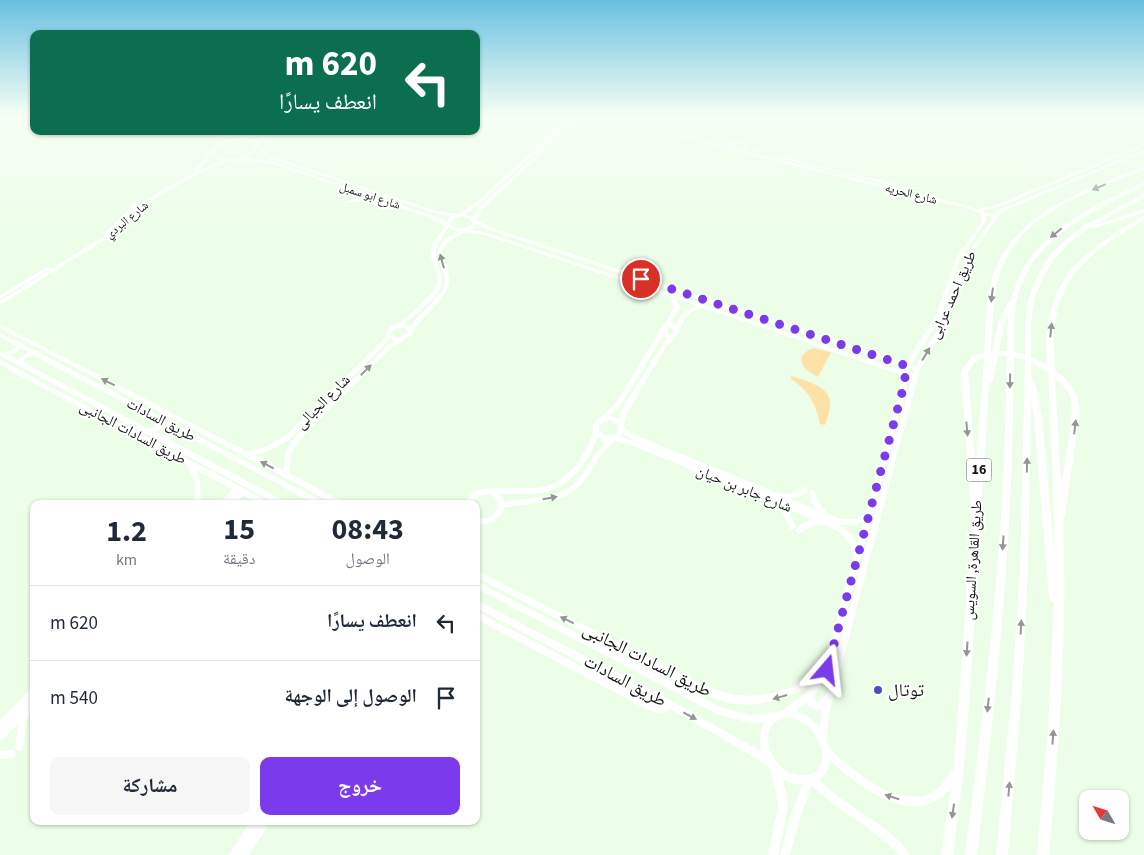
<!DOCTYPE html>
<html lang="ar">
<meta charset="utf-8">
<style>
:root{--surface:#fff;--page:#f6f6f7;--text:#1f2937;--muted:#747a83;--line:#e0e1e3;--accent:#7c3aed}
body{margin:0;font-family:"Source Sans 3","Noto Naskh Arabic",sans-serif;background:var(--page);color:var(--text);direction:rtl;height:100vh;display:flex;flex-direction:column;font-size:19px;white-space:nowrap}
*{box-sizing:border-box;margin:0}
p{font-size:16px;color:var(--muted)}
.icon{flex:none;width:28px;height:28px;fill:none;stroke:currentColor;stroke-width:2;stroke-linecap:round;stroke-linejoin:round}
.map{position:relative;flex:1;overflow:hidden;direction:ltr}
.drawer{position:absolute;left:30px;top:500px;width:450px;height:325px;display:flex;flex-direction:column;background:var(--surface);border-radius:10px;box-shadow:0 1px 4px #0004;direction:rtl}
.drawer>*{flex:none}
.hud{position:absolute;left:30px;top:30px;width:450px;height:105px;border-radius:10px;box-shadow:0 1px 4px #0004;direction:rtl;background:#0b6e4f;color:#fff;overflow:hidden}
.needle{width:32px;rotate:309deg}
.tools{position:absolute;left:1079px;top:790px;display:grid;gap:10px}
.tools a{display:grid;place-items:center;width:50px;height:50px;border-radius:10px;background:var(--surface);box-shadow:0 1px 4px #0004;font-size:25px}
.pin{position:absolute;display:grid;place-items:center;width:42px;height:42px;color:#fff;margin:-21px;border:2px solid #fff;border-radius:50%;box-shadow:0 1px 5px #0007}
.me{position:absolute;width:55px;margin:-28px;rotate:17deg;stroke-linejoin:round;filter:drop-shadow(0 0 4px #0008)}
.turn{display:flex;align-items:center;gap:18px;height:105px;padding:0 20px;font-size:22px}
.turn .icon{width:65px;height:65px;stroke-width:2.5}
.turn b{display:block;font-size:35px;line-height:42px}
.eta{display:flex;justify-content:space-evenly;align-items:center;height:85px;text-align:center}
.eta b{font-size:30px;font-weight:700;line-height:35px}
.action{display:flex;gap:10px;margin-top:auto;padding:10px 20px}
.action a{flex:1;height:58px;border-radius:10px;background:var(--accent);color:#fff;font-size:20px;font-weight:700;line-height:58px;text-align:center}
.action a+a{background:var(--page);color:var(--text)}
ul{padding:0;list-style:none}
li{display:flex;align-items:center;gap:15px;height:75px;padding:0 20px;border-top:1px solid var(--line)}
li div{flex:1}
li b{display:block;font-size:19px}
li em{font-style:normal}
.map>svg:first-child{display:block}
.green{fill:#fee1a6}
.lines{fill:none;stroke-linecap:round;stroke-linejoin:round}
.secondary{fill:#fff;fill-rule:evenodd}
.highway{fill:#fff;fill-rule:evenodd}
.oneway{fill:#939693}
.route{stroke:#7c3aed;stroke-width:9;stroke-dasharray:0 16.2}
.poi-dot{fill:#514ac1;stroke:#fff;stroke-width:2}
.labels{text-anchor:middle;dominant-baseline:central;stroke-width:4;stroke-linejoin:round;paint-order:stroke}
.far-street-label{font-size:12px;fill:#10160f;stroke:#fff}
.shield{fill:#fff;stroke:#585c57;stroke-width:1}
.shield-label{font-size:14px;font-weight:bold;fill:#10160f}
.street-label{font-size:15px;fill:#10160f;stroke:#fff}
.near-street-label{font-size:18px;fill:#10160f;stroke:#fff}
.near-poi-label{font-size:18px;fill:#10160f;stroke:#fff;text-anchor:start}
</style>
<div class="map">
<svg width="1144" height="855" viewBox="0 0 1144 855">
<rect width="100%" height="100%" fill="#ecfee8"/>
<!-- green -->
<g class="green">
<path d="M813 348 831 352 818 377C803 370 792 357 813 348Z"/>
<path d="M792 376C804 381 828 385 830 401 831 408 827 418 825 425L820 424C815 401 809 392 790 378Z"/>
</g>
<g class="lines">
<!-- secondary -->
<g class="secondary">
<path d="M562 116H566V122L558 132 479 205 465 214 473 217 481 205 564 129 589 116H594L566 131 485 207 476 220 493 228 906 363 935 317 956 259 982 221 980 213 961 207 734 151 601 116H609L730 147 729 146 731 143 716 142 714 141 716 140 744 142H745L748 146 760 152 758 153 748 149 745 151 965 205 979 210V208L996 205 1144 144V146L999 207 984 210V212L995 215 998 210 1144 150V152L1002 212 972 253 948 321 920 369 831 706C830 713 826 735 827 741 831 757 877 788 893 793 903 796 913 798 924 796 937 793 944 781 952 771L955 770 958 771 959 774C955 785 947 794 937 800 933 801 930 804 926 805 893 813 852 782 830 760 829 768 826 775 819 779 828 789 839 797 850 805 866 816 902 837 910 855H899C873 827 838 812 812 785L801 815 790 855H780L791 815 803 784H793L782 779 786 792 788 807 778 855H768L778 807 776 792 770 768 768 766 732 744 670 709 662 713 650 711 476 619V611L654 704H661L476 608V600L665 697 762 752C759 742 759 731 765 722L750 723 717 714 476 588V581L721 707 750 715 777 712 783 710 807 692 810 687C785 699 759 708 730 703 717 700 705 694 693 689L476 577V570L699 683C737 700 763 700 801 683 809 679 818 676 823 668L854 556C852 551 851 545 848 541 842 531 824 522 813 526 808 527 804 532 799 534L797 533 795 531C798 526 806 521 812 520L787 509 790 514 796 527 794 529 792 530 790 529 785 518 776 505 636 447 615 441C599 454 595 468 583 483 564 506 530 502 504 508 500 521 489 526 476 524V518C484 519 494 518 497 509 498 507 498 503 497 501 492 488 477 496 471 504H464C469 495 474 491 484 488 490 489 497 488 503 488 519 487 536 490 550 485 568 479 585 455 591 438 593 433 593 428 594 423L615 404 663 326 665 324 674 307 670 297 485 235 465 232 448 242 442 250C443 260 448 268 449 278 452 295 426 314 416 327L413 331 412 335 391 348 299 441 292 452 289 473 344 502 345 504H335L0 328V324L248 452 267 446 285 436 377 346C380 342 385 338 387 334 389 329 386 331 390 327 396 323 391 327 397 324 407 318 431 296 436 286 442 274 428 261 431 249 433 240 441 233 445 226L430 218 372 198 345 204V202L367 196 272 164 259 161H231L209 169 185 181 161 195 140 210 115 234 0 305V301L106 235 103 234 136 203 140 204 134 210C161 188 193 172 225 160L216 158 212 155 206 163 196 172 192 171C200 164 208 157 213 147L225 140 242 137 240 136 241 135 252 131H259L243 137 255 140 256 142 266 131H270L258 145 265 152 276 158 437 211 459 214 475 203 556 130 562 122ZM244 139 252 142 254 145C247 159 228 162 215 154L216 149 227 142ZM735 143 743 144 745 148C741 150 736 149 733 146ZM257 148 263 154 274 160 434 213 453 216H451L446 222 434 216 274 162 259 159 244 158 251 155ZM132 212 118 226 107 235ZM986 215 993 218 968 253 942 321 916 366 911 365 941 317 960 259 986 221ZM463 216 471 220 472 223 470 226 459 229 451 226 450 223 455 218ZM476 224 489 230 904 367 903 371 488 233 469 229 474 228ZM448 228 458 232 444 240 438 250C439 264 448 276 443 290L410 326 405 323C415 315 440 296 442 283 443 278 441 273 439 268 432 249 438 244 448 228ZM676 299 697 306C686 309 680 315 676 325L671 323 680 307ZM703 308 902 375 900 389 866 513 855 519H840L827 513 818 501 814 491 812 490 810 491 809 493 812 502 816 509 791 499C797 498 804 495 808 489L807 487C801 487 798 491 793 493 789 494 784 494 780 494L635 435 624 427C624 421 626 415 629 409L666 347 677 336 685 318 691 312 695 310ZM403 327 407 330V333L398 338 392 335V332L396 329ZM669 327H671L673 330V333L670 335 668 334 667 332V328ZM663 336 667 339 662 345 624 406 619 416V419L610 416 619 408ZM390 338 395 341 387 346 295 437 286 452 283 470 254 455 271 450 289 440 381 348ZM909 368 914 370 913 374 908 373ZM908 377 912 378 826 695 817 702 816 701 814 696 831 670 906 389ZM610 420 617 424 619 429 616 435 606 436 600 432 599 426 605 421ZM623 433 631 439 755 490 640 443 621 437ZM598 437 605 442C594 453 588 468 578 480 560 501 529 497 504 502L503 499 499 494C513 493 528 495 542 493 550 491 558 489 564 484 579 474 592 454 598 437ZM864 521 857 545 853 535 838 525H856ZM807 702 809 707 818 711 822 709 820 728C813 720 806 714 796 711ZM788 717C796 719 803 722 809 727 819 738 830 761 815 772 810 775 805 775 800 775 776 775 756 735 777 721 780 719 785 718 788 717Z"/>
<polygon points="779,156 907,187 909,188 907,189 779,158"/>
<polygon points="47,267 49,268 49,270 0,299 0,295"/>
<path d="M0 333 36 351 324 502 325 504H315L182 433 171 436 170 437 172 441 286 502 287 504H277L1 356H0V351L4 353 13 350 16 346 0 337ZM20 348 29 352 21 357 18 360 9 355 17 352ZM33 355 157 420V424L153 428H147L23 362 25 359ZM163 423 175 430 167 432 164 437 155 432C159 431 163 427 163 423Z"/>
<polygon points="0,360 245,489 268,502 269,504 259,504 243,495 235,504 219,504 232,489 196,470 200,481 201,504 195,504 194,481 187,465 0,365"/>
<path d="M34 688V708C23 719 27 737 22 750L19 751 16 750 15 747 18 724 3 739 0 740V720L31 689Z"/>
<polygon points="12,750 15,751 16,754 15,757 12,758 0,759 0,751"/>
<polygon points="251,821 271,821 249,855 228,855"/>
</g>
<!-- highway -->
<path class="highway" d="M1144 166V170C1092 192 1021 211 1001 271 992 296 993 325 991 351H992L1000 318 1008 302 1011 301C1022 249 1064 222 1109 199 1121 194 1132 187 1144 182V186C1096 210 1040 233 1020 288 1013 308 1014 331 1014 352L1025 355 1026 308 1033 285 1043 265 1055 249 1069 237 1085 225 1144 194V198L1094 225 1144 209V213L1095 228H1091L1090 227C1061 246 1040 272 1033 307 1030 321 1032 342 1031 357L1047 365C1043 304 1060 269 1111 236 1122 229 1132 221 1144 216V220C1075 262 1048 285 1055 370L1065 378 1076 393 1080 411 1065 516 1063 519C1068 631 1059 744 1049 855H1037L1048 731 1054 602 1051 601 1049 598 1034 417 1031 399 1028 569 1022 690 1008 855H996L1012 690 1020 569 1025 360 1014 357C1013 399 1013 441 1011 482 1006 607 992 731 977 855H965C981 731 997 606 1003 481 1005 439 1006 398 1007 356H998L993 381 989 384 969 705 964 766 953 855H941L954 766 973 505 971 504 970 502 961 372 971 357 984 353C986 326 985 294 995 270 1014 222 1060 200 1105 182 1118 177 1131 171 1144 166ZM1008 314 1007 351H999L1006 318ZM984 358 976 472 968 372 976 361ZM1031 363 1048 372 1053 482 1055 559 1042 417 1035 381 1031 378ZM1055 378C1061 382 1067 389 1070 396 1076 413 1064 465 1061 485Z"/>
</g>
<!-- one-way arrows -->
<defs><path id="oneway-solid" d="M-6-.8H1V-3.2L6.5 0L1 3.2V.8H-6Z" transform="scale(1.25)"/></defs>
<g class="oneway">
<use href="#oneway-solid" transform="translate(1099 187) rotate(157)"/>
<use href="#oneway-solid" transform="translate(1056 233) rotate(141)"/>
<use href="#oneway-solid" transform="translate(442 261) rotate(-105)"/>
<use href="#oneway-solid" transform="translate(992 295) rotate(97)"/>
<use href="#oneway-solid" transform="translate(1051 330) rotate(-84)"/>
<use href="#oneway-solid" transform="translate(926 354) rotate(-59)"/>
<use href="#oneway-solid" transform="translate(366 370) rotate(-45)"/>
<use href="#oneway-solid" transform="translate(1010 381) rotate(91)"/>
<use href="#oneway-solid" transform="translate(108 382) rotate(-153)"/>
<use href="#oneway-solid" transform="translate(1075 427) rotate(-83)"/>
<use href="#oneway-solid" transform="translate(967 429) rotate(85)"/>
<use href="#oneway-solid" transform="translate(267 465) rotate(-153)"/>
<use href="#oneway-solid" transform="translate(1027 465) rotate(-89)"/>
<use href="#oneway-solid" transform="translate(550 498) rotate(-10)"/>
<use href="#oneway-solid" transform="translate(1003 543) rotate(94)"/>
<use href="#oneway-solid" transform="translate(567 620) rotate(-154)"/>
<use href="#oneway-solid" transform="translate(1021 627) rotate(-87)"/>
<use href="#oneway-solid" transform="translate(967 649) rotate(94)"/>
<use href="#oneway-solid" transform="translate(780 697) rotate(164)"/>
<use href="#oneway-solid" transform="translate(988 705) rotate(96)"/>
<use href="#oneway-solid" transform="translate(690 716) rotate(28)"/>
<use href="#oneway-solid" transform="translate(1053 737) rotate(-86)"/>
<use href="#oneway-solid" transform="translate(1009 789) rotate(-85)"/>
<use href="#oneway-solid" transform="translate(892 797) rotate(-163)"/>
<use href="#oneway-solid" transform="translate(953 811) rotate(98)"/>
</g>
<!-- sky -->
<linearGradient id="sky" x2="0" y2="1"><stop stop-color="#69c0e0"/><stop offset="0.49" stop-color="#f6fff5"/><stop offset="1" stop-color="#f6fff5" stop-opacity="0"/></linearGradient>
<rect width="1144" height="236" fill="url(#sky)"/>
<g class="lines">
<!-- route -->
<polyline class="route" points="641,279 907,366 903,389 827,670"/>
</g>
<!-- markers -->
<circle class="poi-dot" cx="878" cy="690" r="5"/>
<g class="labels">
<!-- far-street labels -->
<g class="far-street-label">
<text transform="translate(911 194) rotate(14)">شارع الحريه</text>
<text transform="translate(370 196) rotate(18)">شارع ابو سمبل</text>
<text transform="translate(127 220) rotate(-39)">شارع البردي</text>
</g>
<!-- shield labels -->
<rect class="shield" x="966.5" y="458.5" width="25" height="23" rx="4"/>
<g class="shield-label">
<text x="979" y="470">16</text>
</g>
<!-- street labels -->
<g class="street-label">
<text transform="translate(953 295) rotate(-66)">طريق احمد عرابى</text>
<text transform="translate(323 402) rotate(-45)">شارع الجبالى</text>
<text transform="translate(161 420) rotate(28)">طريق السادات</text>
<text transform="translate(133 433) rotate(28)">طريق السادات الجانبى</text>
<text transform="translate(744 489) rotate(22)">شارع جابر بن حيان</text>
<text transform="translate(973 560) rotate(-86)">طريق القاهرة, السويس</text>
</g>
<!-- near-street labels -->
<g class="near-street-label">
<text transform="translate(647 660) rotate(27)">طريق السادات الجانبى</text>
<text transform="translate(625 681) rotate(28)">طريق السادات</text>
</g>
<!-- near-poi labels -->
<g class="near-poi-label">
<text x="888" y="690">توتال</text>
</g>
</g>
</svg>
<div class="tools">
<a><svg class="needle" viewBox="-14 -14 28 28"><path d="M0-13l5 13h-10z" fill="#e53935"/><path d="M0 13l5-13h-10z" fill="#747a83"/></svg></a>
</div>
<div class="pin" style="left:641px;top:279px;background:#d93025"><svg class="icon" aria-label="arrive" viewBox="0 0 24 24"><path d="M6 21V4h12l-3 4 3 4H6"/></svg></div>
<svg class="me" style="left:827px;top:670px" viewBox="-20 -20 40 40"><path d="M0-17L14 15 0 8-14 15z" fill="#7c3aed" stroke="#fff" stroke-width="4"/></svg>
<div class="hud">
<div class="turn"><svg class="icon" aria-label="left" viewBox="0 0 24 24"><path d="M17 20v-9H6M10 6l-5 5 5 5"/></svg><div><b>620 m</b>انعطف يسارًا</div></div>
</div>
<section class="drawer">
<div class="eta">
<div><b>08:43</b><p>الوصول</p></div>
<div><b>15</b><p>دقيقة</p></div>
<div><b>1.2</b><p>km</p></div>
</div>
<ul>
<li><svg class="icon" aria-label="left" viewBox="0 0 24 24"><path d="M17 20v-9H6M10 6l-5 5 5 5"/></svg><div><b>انعطف يسارًا</b></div><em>620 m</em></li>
<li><svg class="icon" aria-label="arrive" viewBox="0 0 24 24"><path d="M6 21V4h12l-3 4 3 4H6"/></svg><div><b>الوصول إلى الوجهة</b></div><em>540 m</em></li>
</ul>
<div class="action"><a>خروج</a><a>مشاركة</a></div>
</section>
</div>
